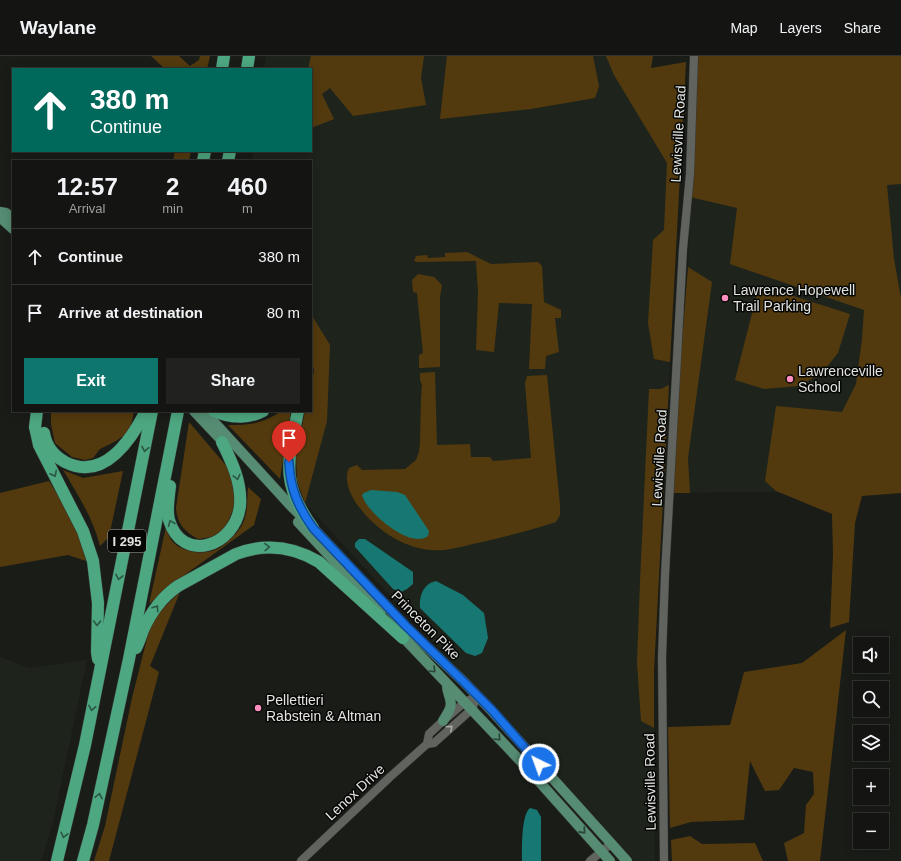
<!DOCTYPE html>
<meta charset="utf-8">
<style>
:root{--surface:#141512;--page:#212220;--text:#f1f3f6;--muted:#9d9f9f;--line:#333432;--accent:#0f766e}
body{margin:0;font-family:Helvetica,sans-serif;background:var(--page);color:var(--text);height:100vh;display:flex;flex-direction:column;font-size:15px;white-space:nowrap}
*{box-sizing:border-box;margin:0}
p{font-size:13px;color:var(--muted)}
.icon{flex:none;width:22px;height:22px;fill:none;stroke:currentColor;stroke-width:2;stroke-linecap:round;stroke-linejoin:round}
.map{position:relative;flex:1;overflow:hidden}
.panel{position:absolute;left:12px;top:104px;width:300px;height:252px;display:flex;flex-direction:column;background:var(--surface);border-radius:0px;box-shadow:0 2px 10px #0003,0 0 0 1px var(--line)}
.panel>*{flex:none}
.top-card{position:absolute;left:12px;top:12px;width:300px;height:84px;border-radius:0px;box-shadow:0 2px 10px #0003,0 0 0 1px var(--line);background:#00695c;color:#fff;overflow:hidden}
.tools{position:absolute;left:853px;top:581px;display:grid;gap:8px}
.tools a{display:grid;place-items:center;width:36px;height:36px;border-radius:0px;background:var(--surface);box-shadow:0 2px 10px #0003,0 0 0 1px var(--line);font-size:20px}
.pin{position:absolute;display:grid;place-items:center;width:34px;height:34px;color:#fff;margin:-41px -17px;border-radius:50% 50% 50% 0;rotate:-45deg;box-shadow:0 0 4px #0007}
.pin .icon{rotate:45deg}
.me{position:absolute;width:44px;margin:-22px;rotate:318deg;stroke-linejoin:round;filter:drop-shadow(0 0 3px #0008)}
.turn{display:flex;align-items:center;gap:14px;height:84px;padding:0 12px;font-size:18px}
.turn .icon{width:52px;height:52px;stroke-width:2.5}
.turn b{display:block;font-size:28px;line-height:34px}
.eta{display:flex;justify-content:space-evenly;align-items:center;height:68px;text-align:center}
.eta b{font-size:24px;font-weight:700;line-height:28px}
.primary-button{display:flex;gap:8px;margin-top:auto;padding:8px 12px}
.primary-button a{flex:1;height:46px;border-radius:0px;background:var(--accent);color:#fff;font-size:16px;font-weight:700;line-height:46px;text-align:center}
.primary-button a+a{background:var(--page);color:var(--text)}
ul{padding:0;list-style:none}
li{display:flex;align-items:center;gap:12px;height:56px;padding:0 12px;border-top:1px solid var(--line)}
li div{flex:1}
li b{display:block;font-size:15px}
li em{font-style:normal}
header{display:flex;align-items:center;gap:24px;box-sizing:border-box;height:56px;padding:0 20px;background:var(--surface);border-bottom:1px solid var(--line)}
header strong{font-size:19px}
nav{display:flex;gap:22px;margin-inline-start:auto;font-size:14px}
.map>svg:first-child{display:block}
.built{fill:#1e241b}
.green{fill:#533a0e}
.water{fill:#177773}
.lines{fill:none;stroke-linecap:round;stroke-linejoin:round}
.minor-casing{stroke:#363835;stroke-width:9}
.major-casing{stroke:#363835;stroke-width:11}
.highway-casing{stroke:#363835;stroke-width:13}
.minor{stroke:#60635e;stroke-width:8}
.major{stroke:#558c72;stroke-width:10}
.highway{stroke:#4da780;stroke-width:12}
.oneway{stroke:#2a5742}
.oneway2{stroke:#2a4336}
.oneway3{stroke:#a8aaa6}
.route-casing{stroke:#114b97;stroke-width:10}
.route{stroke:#1a73e8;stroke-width:7}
.poi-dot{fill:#fd8ebe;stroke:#060705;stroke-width:1.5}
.labels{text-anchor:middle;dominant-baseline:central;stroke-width:3;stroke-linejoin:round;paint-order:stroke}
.shield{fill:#060705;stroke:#a0a29f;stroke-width:1}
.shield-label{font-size:13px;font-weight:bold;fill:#e2e4e1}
.street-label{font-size:14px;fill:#e2e4e1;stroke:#060705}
.poi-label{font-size:14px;fill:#e2e4e1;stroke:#060705;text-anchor:start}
</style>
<header>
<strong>Waylane</strong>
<nav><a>Map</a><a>Layers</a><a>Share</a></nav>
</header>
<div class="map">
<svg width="901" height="805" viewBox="0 0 901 805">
<rect width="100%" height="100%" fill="#1a1c18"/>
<!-- built -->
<g class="built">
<polygon points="266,0 653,0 651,12 686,6 654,615 655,805 635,805 512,669 382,531 305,447 297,425 305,355 311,355 311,327 314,315 311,300 311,105 252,105 253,95 311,95 311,13 264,13"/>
<polygon points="695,0 901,0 901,437 862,439 761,436 670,437 688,211"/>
<polygon points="0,601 29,612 87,604 53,766 41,805 0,805"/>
</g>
<!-- green -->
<g class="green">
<polygon points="151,0 179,0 190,10 199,4 200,0 210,0 207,13 165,13"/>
<polygon points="311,0 424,0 421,22 426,49 353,60 330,32 322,38 334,63 311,72 311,13 308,13"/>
<polygon points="447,0 593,0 599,30 595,42 531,53 440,63"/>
<polygon points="606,0 653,0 651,12 686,6 670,306 654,303 648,267 653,184 664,174 667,107 614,19"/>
<polygon points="695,0 901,0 901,128 887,129 894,203 901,242 901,437 862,440 855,467 849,566 830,572 833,498 832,458 776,435 765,425 776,350 842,356 856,328 862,283 864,254 730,208 737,152 690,141"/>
<polygon points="175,95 191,95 189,105 173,105"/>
<polygon points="467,196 491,208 538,206 542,210 544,246 561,254 561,262 555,262 559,296 546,300 545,313 529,313 532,248 499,247 494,296 476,294 478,237 476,205 418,206 414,205 416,200 427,199 428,202 445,201 445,197"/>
<polygon points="688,211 712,226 688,402 690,437 670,437"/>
<polygon points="418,218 434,221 442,229 440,241 440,311 419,312 419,299 423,297 417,237 413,236 412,224"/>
<polygon points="768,232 850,258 838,297 822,317 799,330 764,333 735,324 757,238"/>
<polygon points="311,258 330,289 327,365 305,447 297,425 296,398 305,355 311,355 311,327 314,315 311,300"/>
<path d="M435 316 437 389 470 388 471 401H490L493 405 531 402 525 327 527 320 547 319 560 449V459L556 466C532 474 507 480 482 486 470 488 456 493 443 494 410 497 378 476 359 451 351 441 343 424 349 412L357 409 362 414 405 413 416 404 419 396 420 386 421 342 422 329 420 324V317Z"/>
<polygon points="669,329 654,615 654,672 641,665 637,607 640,526 649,333 661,333"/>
<polygon points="51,355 134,355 130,375 116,385 100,393 93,402 85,404 72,401 55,387 51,368"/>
<path d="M281 355H290L291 365 284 397 280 423 228 369C250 369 263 368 281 355Z"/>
<path d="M189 366 229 413 234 431V451L227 468 220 476 211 481 198 483C185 476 177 468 176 452Z"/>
<path d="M63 414 83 422 123 415 109 481 100 490C93 462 78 439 63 414Z"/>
<polygon points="49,425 65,451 79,479 86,505 68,499 0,511 0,437"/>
<path d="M248 431 261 443 254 469 172 528 149 548 166 471C167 475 169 482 172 485 181 496 202 499 215 494 224 491 239 476 243 467 248 456 247 443 248 431Z"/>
<polygon points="180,536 150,610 159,616 109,805 94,805 105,770 132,642 152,563"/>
<polygon points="846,574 820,805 788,805 784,787 804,777 806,749 814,738 813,716 794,712 779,734 765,735 750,705 744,764 691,766 670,772 668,671 730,669 744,616 802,607"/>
<polygon points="690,780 702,788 755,787 763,805 672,805 671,784"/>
</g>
<!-- water -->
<g class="water">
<path d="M371 434 397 436 405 439 429 475 428 480C411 494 366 456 362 439L364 437Z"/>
<polygon points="359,483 365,483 413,516 413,528 407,533 401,536 393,533 355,491 355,487"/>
<path d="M436 525 463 539 484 557 488 582 482 597 475 600 466 597 420 552C419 540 423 528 436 525Z"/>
<path d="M530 752 537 754 541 761V805H522C522 793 521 759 530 752Z"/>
</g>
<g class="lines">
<!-- minor casing -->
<g class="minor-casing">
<g id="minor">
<polyline points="427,688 434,687 472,653 474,648"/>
<polyline points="301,805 390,721 427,688 429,678 443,665 465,646 478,640"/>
<polyline points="590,805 612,787"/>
<polyline points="664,805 662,601 665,519 683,193 690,118 694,0"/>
</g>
</g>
<!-- major casing -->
<g class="major-casing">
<g id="major">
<polyline points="0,156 6,157 13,163"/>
<polyline points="0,158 2,163 13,173"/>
<polyline points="194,355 227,390"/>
<polyline points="204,355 289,448 313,472 406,571 463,625 491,654 627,805"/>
<polyline points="298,466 381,555"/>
<polyline points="399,577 527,712 610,805"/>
<path d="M443 665C447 658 453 651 450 643 449 637 447 636 447 629"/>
</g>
</g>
<!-- highway casing -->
<g class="highway-casing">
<g id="highway">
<polyline points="222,13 224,0"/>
<polyline points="247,13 249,0"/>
<polyline points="203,105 205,95"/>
<polyline points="228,105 230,95"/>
<polyline points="37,355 35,371 39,389 83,475 93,505 98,547 97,596 98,603"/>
<path d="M214 355C230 362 248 363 263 355"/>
<path d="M298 355C288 405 280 427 313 472"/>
<path d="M44 377C46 390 54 400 65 406 104 426 131 384 146 355"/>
<path d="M170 430C169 441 166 453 169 464 182 508 235 491 240 450 242 427 232 406 222 386"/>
<path d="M136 592C139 586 141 580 143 574 151 556 162 541 178 530L236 498C265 487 292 490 319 506L403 582"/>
<polyline points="57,805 85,689 152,355"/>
<polyline points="83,805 93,769 129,603 178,355"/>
</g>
</g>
<!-- minor -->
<use href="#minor" class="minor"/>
<!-- major -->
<use href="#major" class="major"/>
<!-- highway -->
<use href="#highway" class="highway"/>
</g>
<!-- one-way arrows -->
<defs><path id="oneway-chevron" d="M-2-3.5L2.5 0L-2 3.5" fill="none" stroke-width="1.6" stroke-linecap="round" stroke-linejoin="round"/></defs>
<g class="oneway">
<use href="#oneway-chevron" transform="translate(145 393) rotate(101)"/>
<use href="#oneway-chevron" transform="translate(54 418) rotate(63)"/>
<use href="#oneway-chevron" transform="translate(237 421) rotate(76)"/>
<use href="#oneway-chevron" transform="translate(171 467) rotate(-112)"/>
<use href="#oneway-chevron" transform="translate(267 491) rotate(-2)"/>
<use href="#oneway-chevron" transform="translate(119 521) rotate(102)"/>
<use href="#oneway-chevron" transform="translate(156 552) rotate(-56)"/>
<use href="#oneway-chevron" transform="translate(97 567) rotate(92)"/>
<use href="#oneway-chevron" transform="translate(92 652) rotate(101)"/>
<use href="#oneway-chevron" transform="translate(99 740) rotate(-78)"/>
<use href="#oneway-chevron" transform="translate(64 779) rotate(104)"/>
</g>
<g class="oneway2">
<use href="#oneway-chevron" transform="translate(433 614) rotate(46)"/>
<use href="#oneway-chevron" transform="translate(498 682) rotate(47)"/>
<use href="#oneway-chevron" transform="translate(583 775) rotate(48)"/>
</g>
<use class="oneway3" href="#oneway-chevron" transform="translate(450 672) rotate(-42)"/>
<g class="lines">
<!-- route casing -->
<g class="route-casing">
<path id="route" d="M289 406C290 432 298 451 313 472L406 570 463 625 492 654 539 708"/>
</g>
<!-- route -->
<use href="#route" class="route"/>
</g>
<!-- markers -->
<g class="poi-dot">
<circle cx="725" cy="242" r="4"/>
<circle cx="790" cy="323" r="4"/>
<circle cx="258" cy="652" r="4"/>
</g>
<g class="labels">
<!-- shield labels -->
<rect class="shield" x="108" y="474" width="38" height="22" rx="3"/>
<g class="shield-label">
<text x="127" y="485">I 295</text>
</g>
<!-- street labels -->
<g class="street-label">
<text transform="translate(678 78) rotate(-87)">Lewisville Road</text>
<text transform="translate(659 402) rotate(-87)">Lewisville Road</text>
<text transform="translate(426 569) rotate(45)">Princeton Pike</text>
<text transform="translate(650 726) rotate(-91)">Lewisville Road</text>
<text transform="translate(355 736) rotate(-43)">Lenox Drive</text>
</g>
<!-- poi labels -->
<g class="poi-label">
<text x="733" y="234">Lawrence Hopewell<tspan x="733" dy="16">Trail Parking</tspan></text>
<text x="798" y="315">Lawrenceville<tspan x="798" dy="16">School</tspan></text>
<text x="266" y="644">Pellettieri<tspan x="266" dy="16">Rabstein &amp; Altman</tspan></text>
</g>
</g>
</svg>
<div class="tools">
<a><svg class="icon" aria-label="sound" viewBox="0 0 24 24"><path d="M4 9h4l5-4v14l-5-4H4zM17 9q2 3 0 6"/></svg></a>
<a><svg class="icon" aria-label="search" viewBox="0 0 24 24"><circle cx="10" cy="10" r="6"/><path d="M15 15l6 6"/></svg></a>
<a><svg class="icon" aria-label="layers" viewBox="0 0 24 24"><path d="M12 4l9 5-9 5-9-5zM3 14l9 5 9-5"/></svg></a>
<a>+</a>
<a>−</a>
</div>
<div class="pin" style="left:289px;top:406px;background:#d93025"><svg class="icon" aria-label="arrive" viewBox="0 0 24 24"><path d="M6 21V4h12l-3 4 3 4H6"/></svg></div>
<svg class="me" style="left:539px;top:708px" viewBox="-20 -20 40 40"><circle r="17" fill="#1a73e8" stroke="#fff" stroke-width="3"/><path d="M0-11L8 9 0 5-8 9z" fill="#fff"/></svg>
<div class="top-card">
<div class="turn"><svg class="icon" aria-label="ahead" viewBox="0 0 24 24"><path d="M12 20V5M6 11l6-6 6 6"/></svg><div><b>380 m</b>Continue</div></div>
</div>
<section class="panel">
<div class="eta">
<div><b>12:57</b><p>Arrival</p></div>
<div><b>2</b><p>min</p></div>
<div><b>460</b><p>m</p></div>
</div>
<ul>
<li><svg class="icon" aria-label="ahead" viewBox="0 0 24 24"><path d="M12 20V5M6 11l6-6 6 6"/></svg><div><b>Continue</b></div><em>380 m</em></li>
<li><svg class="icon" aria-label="arrive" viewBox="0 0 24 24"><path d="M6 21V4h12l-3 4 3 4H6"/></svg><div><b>Arrive at destination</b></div><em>80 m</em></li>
</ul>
<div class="primary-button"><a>Exit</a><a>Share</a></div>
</section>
</div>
